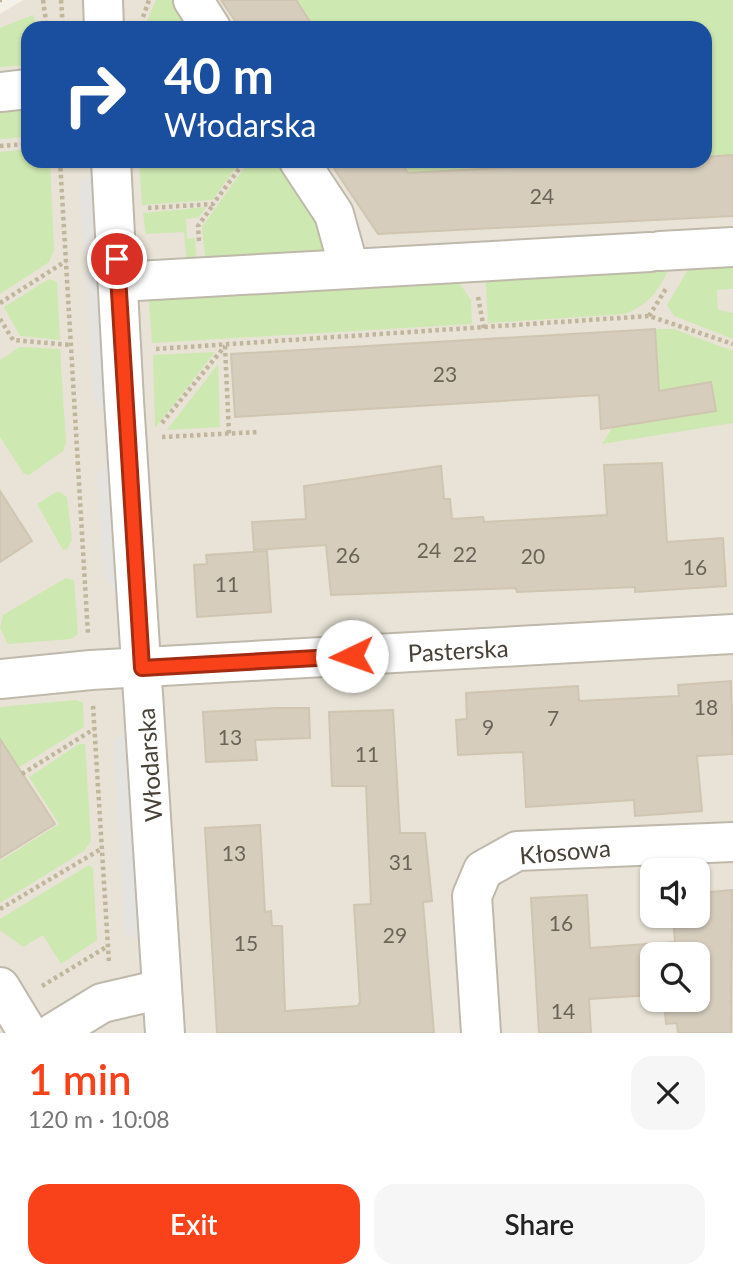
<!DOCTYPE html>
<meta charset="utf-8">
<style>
:root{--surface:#fff;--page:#f6f6f6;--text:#222;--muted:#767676;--accent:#f9421a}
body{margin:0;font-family:Lato,sans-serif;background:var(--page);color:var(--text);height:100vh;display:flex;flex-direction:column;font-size:26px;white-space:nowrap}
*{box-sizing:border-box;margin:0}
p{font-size:23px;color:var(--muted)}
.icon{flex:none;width:38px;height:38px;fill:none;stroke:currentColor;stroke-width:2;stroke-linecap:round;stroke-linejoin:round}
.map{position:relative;height:1033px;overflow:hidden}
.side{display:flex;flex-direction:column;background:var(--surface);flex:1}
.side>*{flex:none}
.hud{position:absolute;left:21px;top:21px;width:691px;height:147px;border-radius:21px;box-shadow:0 2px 5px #0004;background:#1a4fa0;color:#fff;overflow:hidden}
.tools{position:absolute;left:640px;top:858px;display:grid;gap:14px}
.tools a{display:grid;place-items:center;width:70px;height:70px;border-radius:14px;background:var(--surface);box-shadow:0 2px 5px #0004;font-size:35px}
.pin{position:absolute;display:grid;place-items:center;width:60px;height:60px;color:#fff;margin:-30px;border:4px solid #fff;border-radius:50%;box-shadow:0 2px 7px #0007}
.me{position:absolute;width:77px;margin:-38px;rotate:267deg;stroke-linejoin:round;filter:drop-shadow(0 0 5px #0008)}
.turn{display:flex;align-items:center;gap:24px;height:147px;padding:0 28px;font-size:32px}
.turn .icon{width:91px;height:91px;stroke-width:2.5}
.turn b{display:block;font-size:49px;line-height:60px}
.round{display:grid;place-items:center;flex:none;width:74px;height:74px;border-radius:21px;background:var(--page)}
.overview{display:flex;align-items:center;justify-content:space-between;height:119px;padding:0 28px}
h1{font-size:42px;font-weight:600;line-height:52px;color:var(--accent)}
.button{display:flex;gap:14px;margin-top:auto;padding:14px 28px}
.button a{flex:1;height:80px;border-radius:21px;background:var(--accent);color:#fff;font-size:28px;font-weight:600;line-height:80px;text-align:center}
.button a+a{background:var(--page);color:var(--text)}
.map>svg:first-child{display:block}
.residential{fill:#e8e3d6;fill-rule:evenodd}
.green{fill:#cee8b1}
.parking{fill:#e5e3e0}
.building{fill:#d6cdbd;stroke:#d0c5b1;stroke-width:2}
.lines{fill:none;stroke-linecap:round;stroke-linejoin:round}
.minor-casing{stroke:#bfb9ab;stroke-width:42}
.path{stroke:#c1b59c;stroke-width:4.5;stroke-dasharray:3.5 3.5;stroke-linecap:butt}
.minor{stroke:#fff;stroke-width:38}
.route-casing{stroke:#a22b11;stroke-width:18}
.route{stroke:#f9421a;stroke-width:12}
.labels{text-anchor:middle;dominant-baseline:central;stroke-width:6;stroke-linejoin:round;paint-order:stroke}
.number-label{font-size:21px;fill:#6b6458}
.street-label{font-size:24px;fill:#474137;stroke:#fff}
</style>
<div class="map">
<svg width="733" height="1033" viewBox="0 0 733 1033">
<rect width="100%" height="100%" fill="#f4f1e8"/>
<!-- residential -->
<path class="residential" d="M23 0H733V1033H0V14ZM28 28H705V161H28ZM653 870H698V915H653ZM653 954H698V999H653Z"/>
<!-- green -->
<g class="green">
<polygon points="156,0 180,0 198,28 144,28"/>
<polygon points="296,0 733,0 733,155 705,157 705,28 314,28"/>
<polygon points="33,15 38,28 28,28 28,65 0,67 0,28"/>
<polygon points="28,109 28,137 0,139 0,111"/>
<polygon points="28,149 28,161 50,161 54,250 49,262 0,294 0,152"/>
<polygon points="139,161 241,161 212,200 142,205"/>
<path d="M249 161H285L294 174 291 184C296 193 302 190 308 196 322 209 321 236 324 254L206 267 202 227Z"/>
<polygon points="400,161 630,161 408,173"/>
<polygon points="206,207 199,217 186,219 187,239 195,238 197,268 187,268 184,232 146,234 143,213"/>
<polygon points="733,256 733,289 717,290 718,310 733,313 733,339 674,316 667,305 695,258"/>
<path d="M669 267C662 288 645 308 624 314L488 323 485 270Z"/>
<polygon points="451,271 471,300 472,324 152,343 148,289"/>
<polygon points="49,279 57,282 60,340 20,336 4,307"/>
<polygon points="655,329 674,329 733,351 733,423 602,444 624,409 659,392"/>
<polygon points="20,347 60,349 66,443 63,451 29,475 24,474 0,437 0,360"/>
<polygon points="215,352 155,428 153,355"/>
<polygon points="218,364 220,427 167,430"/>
<polygon points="58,491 67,497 72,540 67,549 63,550 37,504"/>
<polygon points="66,578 74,580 78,634 71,639 8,644 0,628 3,615"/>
<polygon points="76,700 83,703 84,727 18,768 3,742 0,743 0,707"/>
<polygon points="79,744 85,744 91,841 84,851 0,903 0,861 59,824 29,777"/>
<polygon points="89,865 93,868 97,940 61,964 43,935 23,947 0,930 0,919"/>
</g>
<!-- parking -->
<g class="parking">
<polygon points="93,168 106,413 94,403 86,274 95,264 84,250 79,185"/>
<polygon points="111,457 119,593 104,578 97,473"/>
<polygon points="127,728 139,941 125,932 113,744"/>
</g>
<!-- building -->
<g class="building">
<polygon points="221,0 296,0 314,28 240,28"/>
<polygon points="733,155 733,216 378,234 329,161 400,161 408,173 630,161 705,161 705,157"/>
<polygon points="655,329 659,391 711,382 716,411 601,429 599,395 235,417 231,354"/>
<polygon points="662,463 667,542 723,538 726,586 635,592 635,587 517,592 516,588 331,595 326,545 254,550 252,522 306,519 304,486 441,466 444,499 450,499 452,519 483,517 484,522 607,515 604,465"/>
<polygon points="0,491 32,541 0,562"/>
<polygon points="267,551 271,612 197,617 194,565 207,564 206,555"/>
<polygon points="731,681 733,754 697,756 702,811 635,816 634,800 526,807 523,752 458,755 456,720 467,719 466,693 578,686 579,701 679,696 678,685"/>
<polygon points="276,708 309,708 310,738 255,740 257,760 206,762 203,712"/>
<polygon points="393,710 400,833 425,833 432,901 423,902 434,1033 217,1033 205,828 260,825 265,912 271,911 272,926 282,926 285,1011 358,1006 360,1002 354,905 371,904 366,786 332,786 329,712"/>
<polygon points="0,739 55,824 0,858"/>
<polygon points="732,890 731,1033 678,1033 677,1023 666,1024 664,999 698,999 698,954 653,954 653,995 589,999 591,1033 539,1033 531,898 587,895 590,948 675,942 673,915 698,915 698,893"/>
</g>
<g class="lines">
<!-- minor casing -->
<g class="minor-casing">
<g id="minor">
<polyline points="103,0 104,28"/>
<polyline points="193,0 211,28"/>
<polyline points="0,92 28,89"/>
<polyline points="111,161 124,401 165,1033"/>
<polyline points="299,161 334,214 349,268"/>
<polyline points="660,251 733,247"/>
<polyline points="119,282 650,252"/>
<polyline points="0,679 91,670 733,634"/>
<polyline points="0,987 28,1033"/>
<polyline points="53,1033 102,1003 162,989"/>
<polyline points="481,1033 472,896 483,870 517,851 733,842"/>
</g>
</g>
<!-- path -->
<g class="path">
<polyline points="0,0 2,0"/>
<polyline points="43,0 47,28"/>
<polyline points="61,0 63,28"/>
<polyline points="143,17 149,0"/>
<polyline points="0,146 28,144"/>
<polyline points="60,161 88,635"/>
<polyline points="148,208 213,204 245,161"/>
<polyline points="199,241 198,226 213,205"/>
<polyline points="478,297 484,329"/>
<polyline points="0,303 66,261"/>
<polyline points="649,316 667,287"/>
<polyline points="0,319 13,340 71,345"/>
<polyline points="225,346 229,434"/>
<polyline points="156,349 649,316 733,344"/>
<polyline points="162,423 225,346"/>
<polyline points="162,437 259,432"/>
<polyline points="93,706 109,963"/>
<polyline points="22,774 94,729"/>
<polyline points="0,909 101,849"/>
<polyline points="42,986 108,946"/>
</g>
<!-- minor -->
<use href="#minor" class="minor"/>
</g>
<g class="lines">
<!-- route casing -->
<g class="route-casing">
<polyline id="route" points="117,259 142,668 352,656"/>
</g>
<!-- route -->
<use href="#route" class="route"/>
</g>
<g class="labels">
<!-- number labels -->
<g class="number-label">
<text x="542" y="195">24</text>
<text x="445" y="373">23</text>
<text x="429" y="549">24</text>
<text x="465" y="553">22</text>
<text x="348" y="554">26</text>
<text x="533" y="555">20</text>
<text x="695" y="566">16</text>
<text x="227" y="583">11</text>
<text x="706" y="706">18</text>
<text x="553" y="717">7</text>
<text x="488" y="726">9</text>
<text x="230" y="736">13</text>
<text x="367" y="753">11</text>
<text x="234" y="852">13</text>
<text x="401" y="861">31</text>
<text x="561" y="922">16</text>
<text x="395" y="934">29</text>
<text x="246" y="942">15</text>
<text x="563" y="1010">14</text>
</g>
<!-- street labels -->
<g class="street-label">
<text transform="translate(458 650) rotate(-3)">Pasterska</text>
<text transform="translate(149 765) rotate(-94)">Włodarska</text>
<text transform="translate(565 851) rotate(-5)">Kłosowa</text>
</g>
</g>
</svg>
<div class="tools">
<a><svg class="icon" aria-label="sound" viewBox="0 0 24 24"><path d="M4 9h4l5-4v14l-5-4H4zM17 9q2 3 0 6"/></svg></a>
<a><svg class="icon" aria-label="search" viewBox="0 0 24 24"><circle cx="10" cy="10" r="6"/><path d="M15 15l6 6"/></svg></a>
</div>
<div class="pin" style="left:117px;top:259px;background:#d93025"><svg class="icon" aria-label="arrive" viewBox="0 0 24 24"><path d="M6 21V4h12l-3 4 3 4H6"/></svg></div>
<svg class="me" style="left:352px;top:656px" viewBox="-20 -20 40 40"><circle r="19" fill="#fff"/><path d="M0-13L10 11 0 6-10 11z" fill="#f9421a"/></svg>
<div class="hud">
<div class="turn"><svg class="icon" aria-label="right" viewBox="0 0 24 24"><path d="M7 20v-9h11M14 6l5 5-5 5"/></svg><div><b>40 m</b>Włodarska</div></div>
</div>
</div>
<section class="side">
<div class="overview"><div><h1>1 min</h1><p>120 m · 10:08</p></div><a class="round"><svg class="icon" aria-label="close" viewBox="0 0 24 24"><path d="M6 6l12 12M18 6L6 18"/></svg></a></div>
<div class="button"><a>Exit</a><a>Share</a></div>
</section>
